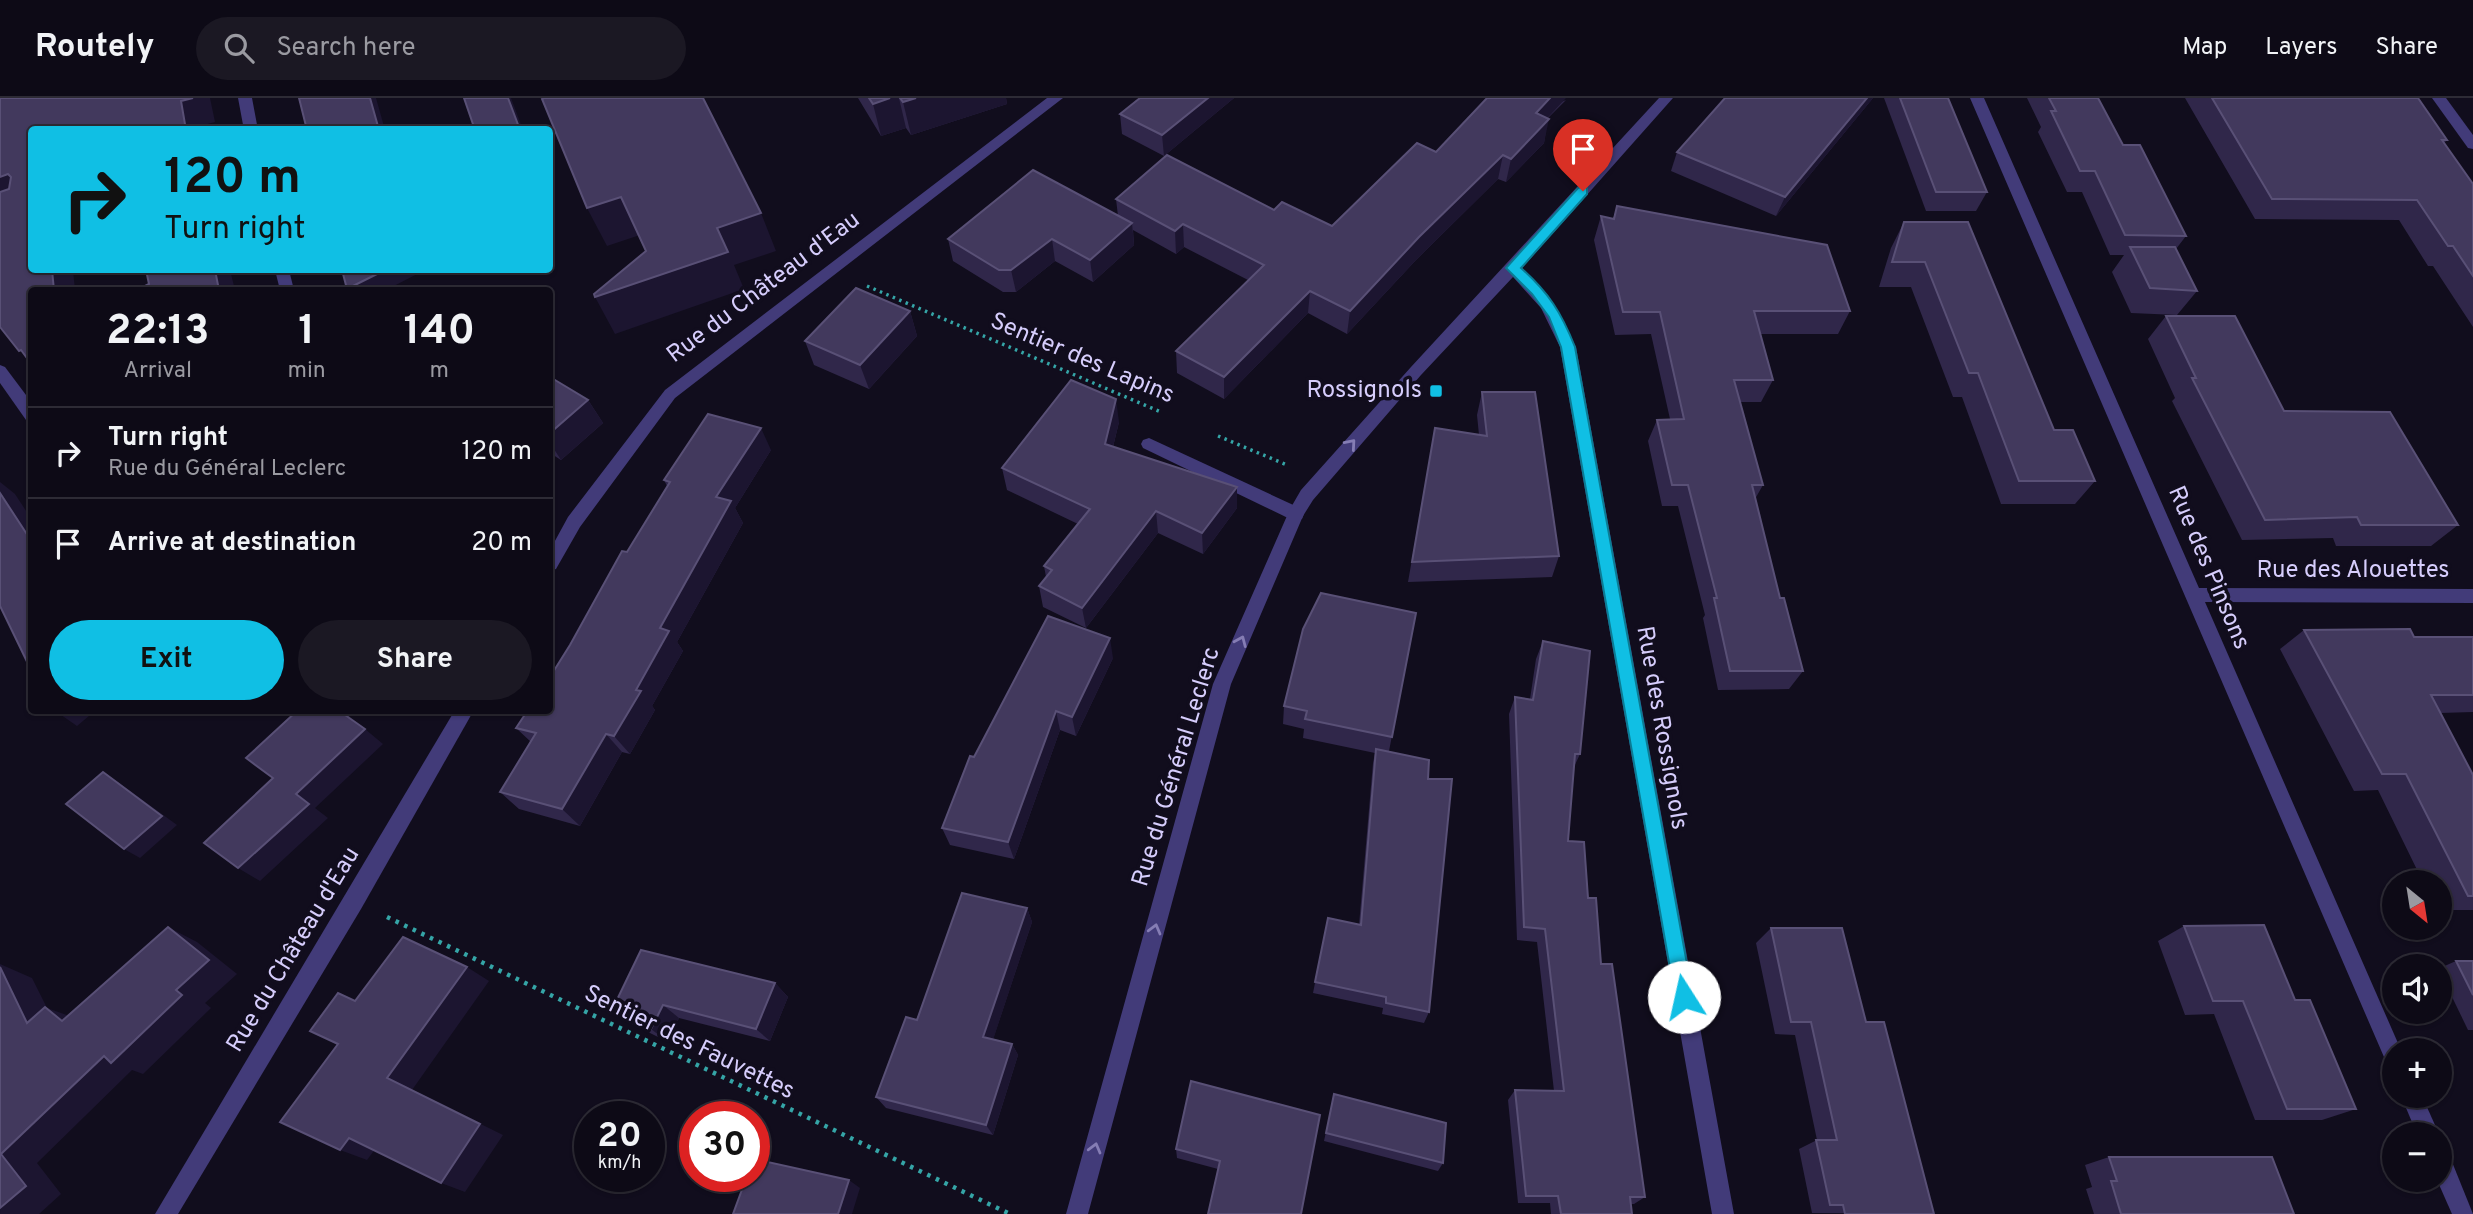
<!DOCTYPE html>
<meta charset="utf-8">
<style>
:root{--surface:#0d0a16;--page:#1b1823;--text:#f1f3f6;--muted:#9a9aa1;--line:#2d2b35;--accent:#10bfe4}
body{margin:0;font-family:Overpass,sans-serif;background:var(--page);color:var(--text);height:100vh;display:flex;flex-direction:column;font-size:26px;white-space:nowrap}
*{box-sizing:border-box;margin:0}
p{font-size:23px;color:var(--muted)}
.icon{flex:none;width:38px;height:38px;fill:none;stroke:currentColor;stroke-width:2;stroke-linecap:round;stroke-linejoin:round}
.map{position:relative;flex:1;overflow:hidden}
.panel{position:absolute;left:28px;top:189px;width:525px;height:427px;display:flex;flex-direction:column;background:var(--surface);border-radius:7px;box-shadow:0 2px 5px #0004,0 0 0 2px var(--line)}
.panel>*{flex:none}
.banner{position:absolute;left:28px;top:28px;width:525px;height:147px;border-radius:7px;box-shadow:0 2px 5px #0004,0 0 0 2px var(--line);background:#10bfe4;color:#111;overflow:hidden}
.needle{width:46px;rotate:150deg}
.controls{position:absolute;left:2382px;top:772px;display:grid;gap:14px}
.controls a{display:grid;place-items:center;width:70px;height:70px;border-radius:50%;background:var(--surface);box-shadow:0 2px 5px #0004,0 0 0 2px var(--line);font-size:35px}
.speed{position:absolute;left:574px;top:1003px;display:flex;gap:14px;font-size:35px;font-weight:700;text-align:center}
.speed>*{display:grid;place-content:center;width:91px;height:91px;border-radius:50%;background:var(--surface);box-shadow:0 2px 5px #0004,0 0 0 2px var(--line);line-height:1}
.speed small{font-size:18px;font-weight:400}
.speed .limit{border:10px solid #d22;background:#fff;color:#111}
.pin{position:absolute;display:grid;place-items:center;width:60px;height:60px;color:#fff;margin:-72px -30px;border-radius:50% 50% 50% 0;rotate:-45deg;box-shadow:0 0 7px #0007}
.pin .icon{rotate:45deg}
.me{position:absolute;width:77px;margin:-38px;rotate:350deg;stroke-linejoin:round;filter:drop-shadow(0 0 5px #0008)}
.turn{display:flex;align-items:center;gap:24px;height:147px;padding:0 21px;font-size:32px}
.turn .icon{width:91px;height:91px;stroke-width:2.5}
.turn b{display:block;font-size:49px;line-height:60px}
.eta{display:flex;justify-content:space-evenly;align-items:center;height:119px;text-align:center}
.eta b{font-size:42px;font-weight:700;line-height:49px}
.cta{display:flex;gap:14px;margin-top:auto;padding:14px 21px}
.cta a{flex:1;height:80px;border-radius:42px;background:var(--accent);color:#111;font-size:28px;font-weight:700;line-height:80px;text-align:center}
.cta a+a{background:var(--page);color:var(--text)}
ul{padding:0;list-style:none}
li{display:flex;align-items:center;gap:21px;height:91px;padding:0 21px;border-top:2px solid var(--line)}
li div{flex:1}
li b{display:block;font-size:26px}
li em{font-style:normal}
header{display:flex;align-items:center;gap:42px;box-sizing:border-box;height:98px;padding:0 35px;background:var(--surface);border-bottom:2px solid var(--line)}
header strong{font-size:33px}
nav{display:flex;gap:38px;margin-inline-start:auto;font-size:24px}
.search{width:490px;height:63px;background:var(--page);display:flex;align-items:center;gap:18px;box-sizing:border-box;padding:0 24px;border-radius:38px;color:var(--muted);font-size:26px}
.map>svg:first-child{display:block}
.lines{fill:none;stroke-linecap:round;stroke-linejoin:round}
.path-far1{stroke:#35a5a7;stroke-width:3.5;stroke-dasharray:2.5 4.5;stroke-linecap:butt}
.path{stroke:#35a5a7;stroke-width:4.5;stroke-dasharray:3.5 6;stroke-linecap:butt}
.lane{fill:#423b79;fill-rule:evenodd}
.street{fill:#423b79;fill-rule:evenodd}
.wall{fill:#30274a}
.shaded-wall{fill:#1c1530}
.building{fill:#42395d;stroke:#595076;stroke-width:2}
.oneway{stroke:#857db4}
.route{fill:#10bfe4;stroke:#0a7c94;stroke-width:2}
.poi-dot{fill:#10bfe4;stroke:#110d1d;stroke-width:2.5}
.labels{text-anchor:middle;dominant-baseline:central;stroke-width:7;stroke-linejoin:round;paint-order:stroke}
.street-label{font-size:24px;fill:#d6cdfc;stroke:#110d1d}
.poi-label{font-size:24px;fill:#d6cdfc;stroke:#110d1d;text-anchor:end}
</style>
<header>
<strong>Routely</strong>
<div class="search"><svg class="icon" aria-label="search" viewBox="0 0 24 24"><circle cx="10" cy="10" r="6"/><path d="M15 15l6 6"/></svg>Search here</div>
<nav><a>Map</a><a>Layers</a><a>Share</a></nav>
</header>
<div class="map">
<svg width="2473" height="1116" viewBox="0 0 2473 1116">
<rect width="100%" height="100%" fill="#110d1d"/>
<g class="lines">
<!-- path-far1 -->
<g class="path-far1">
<polyline points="867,188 1161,314"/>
<polyline points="1218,338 1287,367"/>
</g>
<!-- path -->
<polyline class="path" points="387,819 1010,1116"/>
<!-- lane -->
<polygon class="lane" points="1149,340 1302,411 1304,416 1302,421 1290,421 1143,350 1141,346 1143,342"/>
<!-- street -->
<g class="street">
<polygon points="238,0 252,0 258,32 244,32"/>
<polygon points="1047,0 1063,0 675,300 580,429 556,471 550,473 550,452 568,419 665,292"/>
<polygon points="1659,0 1673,0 1522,170 1551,202 1576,249 1734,1116 1712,1116 1560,249 1541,210 1513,179 1421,277 1313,402 1303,418 1231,586 1088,1116 1066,1116 1213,586 1290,411 1301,392 1411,269"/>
<polygon points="1970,0 1984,0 2199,490 2473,491 2473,505 2205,504 2401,952 2394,952 2394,969 2387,966"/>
<polygon points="2432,0 2446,0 2473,37 2473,51 2468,50"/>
<polygon points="275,172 289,172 294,192 280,192"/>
<polygon points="0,267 5,269 32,305 32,324 26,322 0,285"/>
<polygon points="455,612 474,612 361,811 178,1116 155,1116"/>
<polygon points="2401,998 2422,998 2439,1036 2417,1036"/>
<polygon points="2440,1051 2448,1054 2473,1116 2452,1116 2437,1082"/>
</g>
</g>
<!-- wall -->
<g class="wall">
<polygon points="858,0 1006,0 1007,6 911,37 906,30 881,38"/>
<polygon points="1140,0 1234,0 1164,58 1122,36 1120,16"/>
<polygon points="1725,0 1873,0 1776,118 1671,73 1677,54"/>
<polygon points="1884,0 1948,0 1987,94 1976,113 1926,113"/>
<polygon points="2027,0 2098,0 2123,47 2186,138 2176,151 2197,193 2177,217 2131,215 2112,174 2124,157 2110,157 2082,94 2067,94 2038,34 2041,29"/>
<polygon points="2185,0 2418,0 2447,42 2444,45 2473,86 2473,229 2433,168 2428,168 2399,122 2255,121"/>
<polygon points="1566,2 1548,20 1544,45 1506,84 1498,81 1416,162 1347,236 1308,215 1224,301 1177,275 1176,253 1248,182 1184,149 1176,156 1133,132 1134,147 1093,184 1055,163 1016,194 1003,194 953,163 948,141 1118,118 1116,101 1274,112 1332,128 1436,54"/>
<polygon points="1617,108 1850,213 1838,236 1760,236 1773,282 1761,304 1740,304 1763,387 1755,401 1780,500 1803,573 1789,591 1718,592 1703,520 1705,517 1678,408 1662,408 1648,343 1657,322 1670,321 1651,236 1615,237 1594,142 1601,118 1613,121"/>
<polygon points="1904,124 2054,332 2095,383 2075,406 2001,406 1962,299 1953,299 1911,189 1879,189 1891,150"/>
<polygon points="910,213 917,238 869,291 814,267 805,243"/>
<polygon points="2166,218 2284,313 2458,427 2431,448 2336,448 2333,440 2242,442 2172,303 2175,300 2148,241"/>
<polygon points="550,279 588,302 603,325 561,362 550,355"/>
<polygon points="1482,294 1559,458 1552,479 1408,484 1431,353 1479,337 1477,317"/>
<polygon points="1119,324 1113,349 1237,389 1237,410 1203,456 1158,435 1086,530 1043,509 1039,488 1046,479 1044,468 1078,426 1007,392 1002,370"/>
<polygon points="771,352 735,410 743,425 677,544 683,553 652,608 655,612 630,656 622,654 580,728 519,711 500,694 531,644 516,630 570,547 667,388 664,382"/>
<polygon points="1416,515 1389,653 1428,681 1429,914 1424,925 1382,916 1383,910 1313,895 1328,820 1359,827 1373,665 1375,655 1303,640 1304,631 1283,626 1284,608"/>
<polygon points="2304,532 2414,539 2473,539 2473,614 2440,615 2473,677 2473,812 2440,812 2440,784 2423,784 2378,692 2354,693 2280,551"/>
<polygon points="1543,543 1580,656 1574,669 1568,743 1588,800 1601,866 1645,1099 1634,1106 1631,1106 1632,1116 1551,1116 1550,1105 1518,1105 1508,1002 1515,992 1554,993 1537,844 1517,842 1509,616 1515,599 1530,601 1536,561"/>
<polygon points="1113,560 1076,638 1060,632 1014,761 950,747 942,730 974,659"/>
<polygon points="1027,810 1032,824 993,941 1012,946 1018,957 993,1037 886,1010 876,999 917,922"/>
<polygon points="2184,828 2295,902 2356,1011 2322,1022 2255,1022 2214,916 2185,917 2158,843"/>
<polygon points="1771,830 1866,924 1934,1116 1812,1115 1799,1051 1817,1042 1795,937 1775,936 1756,845"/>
<polygon points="2456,863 2473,863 2473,932 2468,932 2440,874 2440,870"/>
<polygon points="775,885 788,899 770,943 679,920 668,944 630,925 612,912"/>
<polygon points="1334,996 1443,1065 1438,1073 1324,1043"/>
<polygon points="1320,1017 1218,1071 1177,1060 1176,1051"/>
<polygon points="2109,1059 2294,1116 2094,1116 2086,1091 2092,1089 2085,1067"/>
</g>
<!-- shaded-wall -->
<g class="shaded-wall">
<polygon points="193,0 210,0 215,24 200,28 201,32 186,32 181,3"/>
<polygon points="370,0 376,0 385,32 379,32"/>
<polygon points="508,0 511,0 523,32 520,32"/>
<polygon points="890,0 899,0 906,30 881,38 873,6"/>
<polygon points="916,0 1006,0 1007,6 911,37 903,4"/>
<polygon points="1208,0 1234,0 1164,58 1162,37"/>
<polygon points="1550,0 1566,0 1530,39 1536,15"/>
<polygon points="1867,0 1873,0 1776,118 1785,99"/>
<polygon points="1549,21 1544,45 1506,84 1511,61"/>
<polygon points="1503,57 1498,81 1416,162 1347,236 1350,213 1419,139"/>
<polygon points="8,76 31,101 0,111 0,79"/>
<polygon points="621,99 640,137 607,148 587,110"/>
<polygon points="761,115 776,153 734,167 744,191 615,236 595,199 717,130"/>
<polygon points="1132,125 1134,147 1093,184 1090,162"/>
<polygon points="1183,126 1184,149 1176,156 1175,133"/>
<polygon points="1052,141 1055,163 1016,194 1011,172"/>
<polygon points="52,172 73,172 75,192 54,192"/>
<polygon points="215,172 230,172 235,192 219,192"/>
<polygon points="385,172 425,172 386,192 348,192 347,191"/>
<polygon points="1310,193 1308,215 1224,301 1224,279"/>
<polygon points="910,213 917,238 869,291 860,267"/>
<polygon points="1116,301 1119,324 1108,369 1105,346"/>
<polygon points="588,302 603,325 561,362 550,345 550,335"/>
<polygon points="761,330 771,352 735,410 743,425 677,544 683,553 652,608 655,612 630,656 614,638 636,592 660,530 716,399"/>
<polygon points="0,384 15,396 32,422 32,444 0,395"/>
<polygon points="1237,389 1237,410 1203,456 1202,435"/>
<polygon points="1156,413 1158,435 1086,530 1082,510"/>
<polygon points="1110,540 1113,560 1076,638 1072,619"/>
<polygon points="54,612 96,612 77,628"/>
<polygon points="337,612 356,612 347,621"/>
<polygon points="1056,613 1060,632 1014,761 1008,744"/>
<polygon points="365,631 383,646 315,710 328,720 260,783 238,770 296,696"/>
<polygon points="606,636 622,654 580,728 562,711"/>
<polygon points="103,674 118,684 177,727 140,760 124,751"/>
<polygon points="1027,810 1032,824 990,951 983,939"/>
<polygon points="168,829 197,844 237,876 205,905 211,910 143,976 132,972 37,1065 61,1096 39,1116 0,1116 1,1056 104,958 176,892"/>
<polygon points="0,866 32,880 47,910 78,921 95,936 27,925 0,869"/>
<polygon points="467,869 489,883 412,992 503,1037 465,1094 441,1085 387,980"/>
<polygon points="775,885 788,899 770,943 756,931"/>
<polygon points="663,907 679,920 668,944 651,931"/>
<polygon points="1012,946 1018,957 993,1037 986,1027"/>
<polygon points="349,1040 376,1050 367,1062 340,1052"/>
<polygon points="849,1082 860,1090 852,1116 838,1116"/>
</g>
<!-- building -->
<g class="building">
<polygon points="0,0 193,0 181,3 186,32 32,32 32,172 52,172 54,192 32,192 32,267 21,252 19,253 0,229 0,94 9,91 11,79 8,76 0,79"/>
<polygon points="299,0 370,0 379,32 303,32 303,29 306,28"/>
<polygon points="464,0 508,0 520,32 475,32"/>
<polygon points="544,0 703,0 761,115 717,130 728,154 595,199 594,196 646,153 621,99 587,110 542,1"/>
<polygon points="869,0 890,0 873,6"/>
<polygon points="900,0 916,0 903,4"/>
<polygon points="1140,0 1208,0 1162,37 1120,16"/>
<polygon points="1487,0 1550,0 1536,15 1549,21 1511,61 1503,57 1419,139 1350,213 1310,193 1224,279 1176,253 1264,167 1183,126 1175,133 1116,101 1167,57 1274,112 1282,104 1332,128 1417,45 1436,54"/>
<polygon points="1725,0 1867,0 1785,99 1677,54"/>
<polygon points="1900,0 1948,0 1987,94 1936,94"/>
<polygon points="2049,0 2098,0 2123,47 2140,47 2186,138 2125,137 2095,73 2080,73 2051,13 2056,13"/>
<polygon points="2212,0 2418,0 2447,42 2442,42 2473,86 2473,178 2453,148 2448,148 2417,102 2272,101"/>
<polygon points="1033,72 1132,125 1090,162 1052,141 1011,172 999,172 948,141"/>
<polygon points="1617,108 1827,147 1850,213 1754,213 1773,282 1734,282 1763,387 1752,387 1780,500 1784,500 1803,573 1730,573 1714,500 1717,500 1688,387 1672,387 1657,322 1684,321 1660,214 1623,214 1601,118 1614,121"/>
<polygon points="1904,124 1968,124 2054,332 2073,332 2095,383 2019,383 1978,275 1969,275 1925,164 1892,164"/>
<polygon points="2130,149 2175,149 2197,193 2150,190"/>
<polygon points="146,172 215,172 219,192 137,192 149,186"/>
<polygon points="342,172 385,172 347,191"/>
<polygon points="856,190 910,213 860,267 805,243"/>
<polygon points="2166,218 2235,218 2284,313 2390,314 2458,427 2361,427 2357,419 2265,422 2192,280 2196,280"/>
<polygon points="550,279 588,302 550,335"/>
<polygon points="1071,282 1116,301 1105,346 1237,389 1202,435 1156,413 1082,510 1039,488 1052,472 1044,468 1090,411 1002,370"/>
<polygon points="1482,294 1535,294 1559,458 1412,464 1435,330 1487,338"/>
<polygon points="708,316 761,330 716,399 731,403 660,530 669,533 636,592 641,593 614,638 606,636 562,711 500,694 536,635 516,630 528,612 550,612 550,579 570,547 622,453 627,454 670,384 664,382"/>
<polygon points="0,395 32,444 32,574 0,508"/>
<polygon points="1321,495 1416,515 1392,639 1305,621 1307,613 1284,608 1303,531"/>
<polygon points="1048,518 1110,540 1072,619 1056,613 1008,744 942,730 970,658 974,659"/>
<polygon points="2410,531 2414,539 2473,539 2473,597 2431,597 2473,677 2473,798 2468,798 2406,676 2382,676 2304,532"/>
<polygon points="1543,543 1590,553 1580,656 1575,656 1568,743 1584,744 1588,800 1596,800 1601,866 1612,866 1645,1099 1630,1099 1632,1116 1561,1116 1558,1098 1526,1098 1515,992 1564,993 1545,831 1524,829 1515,599 1533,602"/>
<polygon points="298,612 338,612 365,631 296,696 309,706 238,770 204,745 273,680 246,660"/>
<polygon points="1376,651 1429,662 1428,681 1452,681 1429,914 1386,905 1386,899 1315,884 1328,820 1361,827"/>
<polygon points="103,674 162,718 124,751 66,706"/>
<polygon points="962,795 1027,810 983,939 1012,946 986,1027 876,999 906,919 917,922"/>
<polygon points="2264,827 2295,902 2310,902 2356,1011 2287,1011 2243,903 2213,903 2184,828"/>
<polygon points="168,829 209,862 176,892 182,897 111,965 104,958 1,1056 26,1088 0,1110 0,869 27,925 45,909 62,923"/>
<polygon points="1771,830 1842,830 1866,924 1884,924 1934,1116 1845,1116 1843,1107 1830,1107 1816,1042 1837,1042 1811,924 1791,924"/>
<polygon points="403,839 467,869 387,980 480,1026 441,1085 349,1040 340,1052 280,1024 338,946 310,933 338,895 355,903"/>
<polygon points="641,852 775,885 756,931 663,907 651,931 612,912"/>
<polygon points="2456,863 2473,863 2473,897"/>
<polygon points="1191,983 1320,1017 1301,1116 1208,1116 1220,1063 1176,1051"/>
<polygon points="1334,996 1446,1025 1443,1065 1326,1035"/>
<polygon points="2109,1059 2272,1059 2294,1116 2121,1116 2111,1083 2117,1083"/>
<polygon points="754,1061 849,1082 838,1116 733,1116 747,1078 754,1078"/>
</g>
<!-- one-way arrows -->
<defs><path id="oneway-chevron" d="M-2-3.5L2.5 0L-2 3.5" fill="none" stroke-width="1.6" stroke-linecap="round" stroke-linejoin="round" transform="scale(1.75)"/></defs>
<g class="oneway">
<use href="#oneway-chevron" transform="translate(1351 346) rotate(-49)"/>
<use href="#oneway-chevron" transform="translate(1241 543) rotate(-67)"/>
<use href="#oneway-chevron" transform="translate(1155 831) rotate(-75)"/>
<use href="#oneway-chevron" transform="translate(1095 1050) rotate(-75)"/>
</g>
<!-- route -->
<path class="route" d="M1583 88 1587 90V96L1521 170C1549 195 1561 214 1575 249L1693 899 1691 906 1684 908 1678 906 1675 899 1561 249 1549 219 1532 196 1506 170 1578 90Z"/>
<!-- markers -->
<rect class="poi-dot" x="1429" y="286" width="14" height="14" rx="3.5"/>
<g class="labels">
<!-- street labels -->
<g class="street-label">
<text transform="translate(764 190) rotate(-37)">Rue du Château d'Eau</text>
<text transform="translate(1082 261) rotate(23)">Sentier des Lapins</text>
<text transform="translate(2208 470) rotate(67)">Rue des Pinsons</text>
<text x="2353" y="473">Rue des Alouettes</text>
<text transform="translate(1661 630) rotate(80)">Rue des Rossignols</text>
<text transform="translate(1177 669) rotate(-73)">Rue du Général Leclerc</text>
<text transform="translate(294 852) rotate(-59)">Rue du Château d'Eau</text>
<text transform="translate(689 945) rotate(26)">Sentier des Fauvettes</text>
</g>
<!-- poi labels -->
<g class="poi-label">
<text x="1422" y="293">Rossignols</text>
</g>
</g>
</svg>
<div class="controls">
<a><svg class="needle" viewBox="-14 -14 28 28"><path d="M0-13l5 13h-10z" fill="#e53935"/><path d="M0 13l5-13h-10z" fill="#9a9aa1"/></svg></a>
<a><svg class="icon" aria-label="sound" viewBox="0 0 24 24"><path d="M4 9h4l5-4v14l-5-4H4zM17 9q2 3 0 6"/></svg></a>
<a>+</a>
<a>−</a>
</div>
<div class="speed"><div>20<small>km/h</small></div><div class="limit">30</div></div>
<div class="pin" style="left:1583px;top:93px;background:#d93025"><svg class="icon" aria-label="arrive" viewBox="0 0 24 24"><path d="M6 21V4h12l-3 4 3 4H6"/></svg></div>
<svg class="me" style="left:1684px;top:899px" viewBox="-20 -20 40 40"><circle r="19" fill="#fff"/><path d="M0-13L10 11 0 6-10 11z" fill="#10bfe4"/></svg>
<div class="banner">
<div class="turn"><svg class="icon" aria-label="right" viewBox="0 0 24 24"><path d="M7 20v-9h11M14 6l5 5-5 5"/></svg><div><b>120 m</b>Turn right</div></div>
</div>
<section class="panel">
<div class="eta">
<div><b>22:13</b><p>Arrival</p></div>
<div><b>1</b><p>min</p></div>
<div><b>140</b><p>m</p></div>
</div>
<ul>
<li><svg class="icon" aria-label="right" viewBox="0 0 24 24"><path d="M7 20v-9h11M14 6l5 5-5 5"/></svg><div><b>Turn right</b><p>Rue du Général Leclerc</p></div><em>120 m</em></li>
<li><svg class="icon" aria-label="arrive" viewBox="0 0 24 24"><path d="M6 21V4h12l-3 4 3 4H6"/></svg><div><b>Arrive at destination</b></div><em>20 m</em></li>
</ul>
<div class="cta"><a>Exit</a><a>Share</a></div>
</section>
</div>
